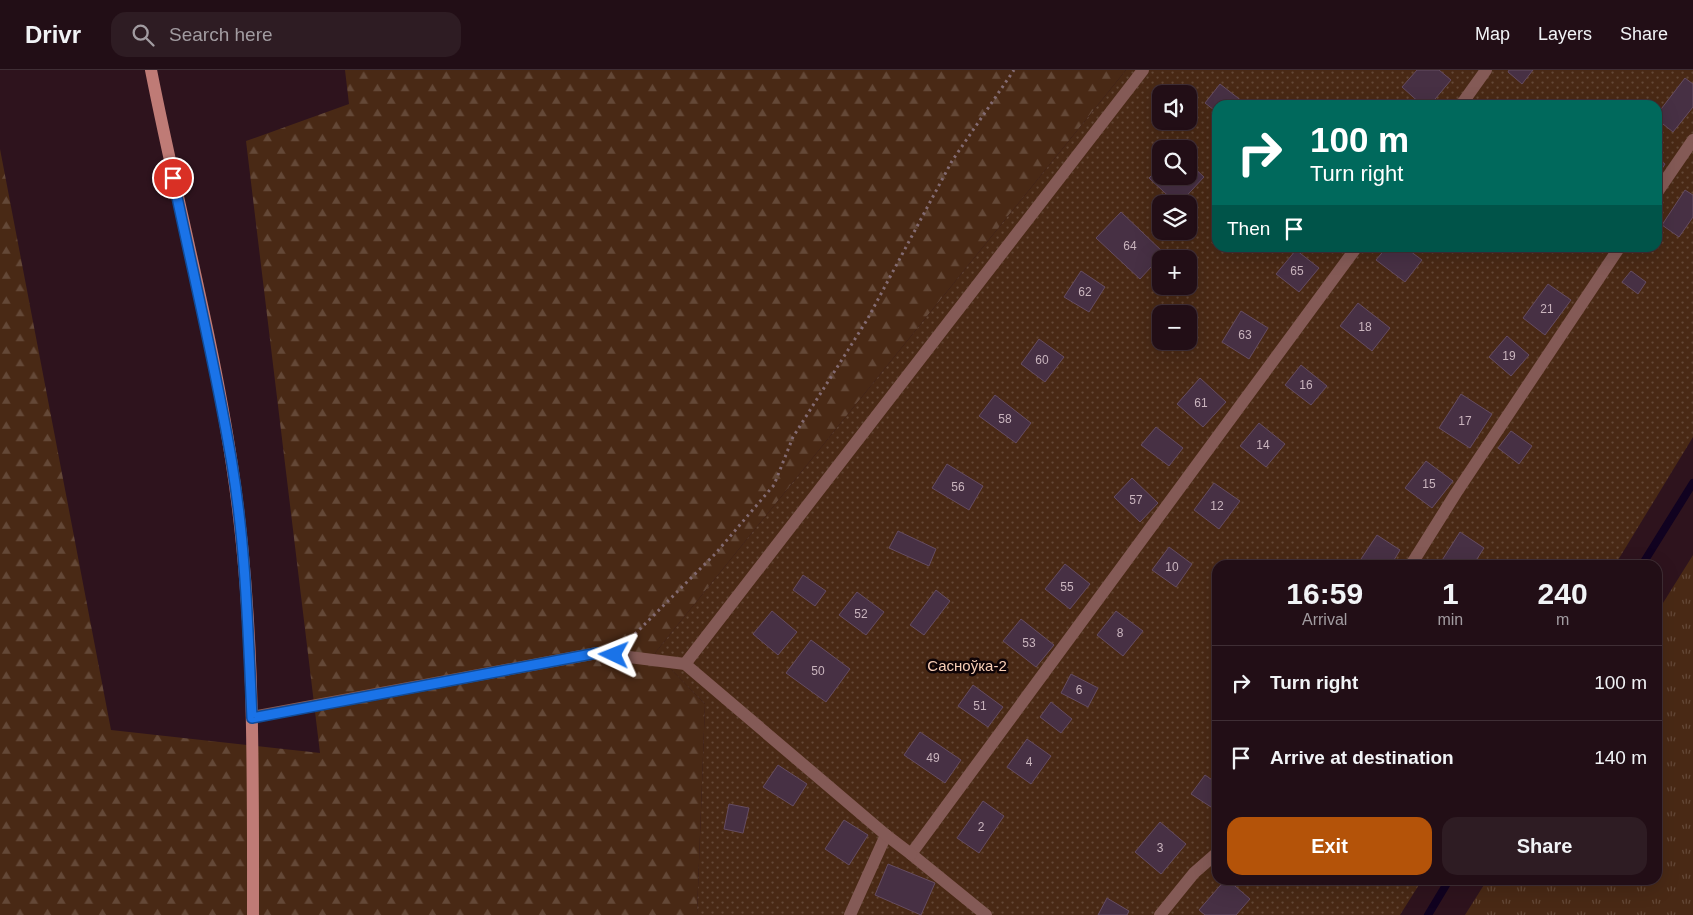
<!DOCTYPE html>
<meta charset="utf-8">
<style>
:root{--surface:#220e16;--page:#2e1c23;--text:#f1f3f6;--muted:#a29ca1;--line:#3f2e35;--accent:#b45309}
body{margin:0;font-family:Arial,sans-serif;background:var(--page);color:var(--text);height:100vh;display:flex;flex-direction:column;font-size:19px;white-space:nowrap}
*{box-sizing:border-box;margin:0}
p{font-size:16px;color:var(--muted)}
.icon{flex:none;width:28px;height:28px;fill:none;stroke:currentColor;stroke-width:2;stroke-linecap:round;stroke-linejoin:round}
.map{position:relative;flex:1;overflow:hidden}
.details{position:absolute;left:1212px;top:490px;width:450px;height:325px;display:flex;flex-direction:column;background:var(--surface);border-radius:15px;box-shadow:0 5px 20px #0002,0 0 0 1px var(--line)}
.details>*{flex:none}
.guide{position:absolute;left:1212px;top:30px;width:450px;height:152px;border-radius:15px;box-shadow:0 5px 20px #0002,0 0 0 1px var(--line);background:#00695c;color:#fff;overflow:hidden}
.controls{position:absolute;left:1152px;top:15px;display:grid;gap:10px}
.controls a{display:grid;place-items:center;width:45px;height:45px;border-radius:10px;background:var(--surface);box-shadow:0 5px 20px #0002,0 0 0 1px var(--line);font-size:25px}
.pin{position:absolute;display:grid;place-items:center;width:42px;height:42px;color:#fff;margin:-21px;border:2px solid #fff;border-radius:50%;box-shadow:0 1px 5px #0007}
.me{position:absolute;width:55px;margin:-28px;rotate:272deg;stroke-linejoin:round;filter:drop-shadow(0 0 4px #0008)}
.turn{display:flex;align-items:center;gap:18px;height:105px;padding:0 15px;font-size:22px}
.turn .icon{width:65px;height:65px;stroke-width:2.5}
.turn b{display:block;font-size:35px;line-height:42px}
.then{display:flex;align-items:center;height:48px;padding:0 15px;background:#0003;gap:10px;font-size:19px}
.eta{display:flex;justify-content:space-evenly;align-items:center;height:85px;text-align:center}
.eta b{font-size:30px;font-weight:600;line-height:35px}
.primary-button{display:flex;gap:10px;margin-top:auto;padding:10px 15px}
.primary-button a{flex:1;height:58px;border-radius:15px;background:var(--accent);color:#fff;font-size:20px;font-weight:600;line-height:58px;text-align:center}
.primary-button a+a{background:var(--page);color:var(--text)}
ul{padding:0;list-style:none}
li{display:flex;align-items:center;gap:15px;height:75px;padding:0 15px;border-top:1px solid var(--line)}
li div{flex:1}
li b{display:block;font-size:19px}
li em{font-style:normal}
header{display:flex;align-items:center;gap:30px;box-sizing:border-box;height:70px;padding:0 25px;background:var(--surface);border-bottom:1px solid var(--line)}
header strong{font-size:24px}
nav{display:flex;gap:28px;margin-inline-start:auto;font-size:18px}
.search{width:350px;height:45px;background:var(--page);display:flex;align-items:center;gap:12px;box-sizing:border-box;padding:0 18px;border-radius:15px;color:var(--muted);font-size:19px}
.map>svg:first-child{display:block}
.grass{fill:url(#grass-tufts)}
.forest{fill:url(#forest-firs)}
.garden{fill:url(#garden-dots);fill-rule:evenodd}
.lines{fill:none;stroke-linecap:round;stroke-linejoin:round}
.stream{stroke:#110220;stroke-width:8}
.building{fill:#473044;stroke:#654c61}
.path{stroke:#836b72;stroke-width:3;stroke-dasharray:2.5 4;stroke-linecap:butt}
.lane{stroke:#845a56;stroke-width:12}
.street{stroke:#845a56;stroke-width:12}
.secondary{stroke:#bf7b76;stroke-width:12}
.route-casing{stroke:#114b97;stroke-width:12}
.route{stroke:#1a73e8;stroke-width:9}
.labels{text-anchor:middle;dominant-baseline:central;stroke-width:5;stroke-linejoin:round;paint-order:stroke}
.number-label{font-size:12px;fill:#cab5be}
.park-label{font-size:15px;fill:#f9cfb7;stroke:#0f0407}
</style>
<header>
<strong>Drivr</strong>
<div class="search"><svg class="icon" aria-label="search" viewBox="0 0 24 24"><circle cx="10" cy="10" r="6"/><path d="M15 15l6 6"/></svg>Search here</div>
<nav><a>Map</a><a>Layers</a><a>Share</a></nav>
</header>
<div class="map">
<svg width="1693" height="845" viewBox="0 0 1693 845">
<defs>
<pattern id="grass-tufts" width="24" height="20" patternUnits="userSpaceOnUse" patternTransform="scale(1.25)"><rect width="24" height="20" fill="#492915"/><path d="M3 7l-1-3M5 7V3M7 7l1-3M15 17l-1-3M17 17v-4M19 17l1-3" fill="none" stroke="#644837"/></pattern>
<pattern id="forest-firs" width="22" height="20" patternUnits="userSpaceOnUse" patternTransform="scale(1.25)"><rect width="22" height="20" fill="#492915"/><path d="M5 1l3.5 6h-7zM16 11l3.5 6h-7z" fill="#644837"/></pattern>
<pattern id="garden-dots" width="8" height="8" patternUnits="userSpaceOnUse" patternTransform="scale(1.25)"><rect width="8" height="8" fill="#492915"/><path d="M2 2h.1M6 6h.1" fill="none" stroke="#644837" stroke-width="1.8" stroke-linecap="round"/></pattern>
</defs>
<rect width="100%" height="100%" fill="#2e131d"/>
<!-- grass -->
<polygon class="grass" points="1693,485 1693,845 1465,845 1487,810 1658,810 1658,541"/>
<!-- forest -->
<polygon class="forest" points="345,0 1126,0 655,583 705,634 697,845 0,845 0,79 111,660 320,683 246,71 349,34"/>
<!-- garden -->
<path class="garden" d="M1126 0H1693V367L1615 495H1218V810H1422L1400 845H697L705 634 655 583ZM1161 24H1189V51H1161ZM1218 35H1658V178H1218ZM1161 79H1189V106H1161ZM1161 134H1189V161H1161ZM1161 189H1189V216H1161ZM1161 244H1189V271H1161Z"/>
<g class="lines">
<!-- stream -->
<g class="stream">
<polyline points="1642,495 1693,413"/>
<polyline points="1428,845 1449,810"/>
</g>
</g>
<!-- building -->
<g class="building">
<polygon points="1417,0 1439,0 1451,10 1430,35 1422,35 1402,17"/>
<polygon points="1509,0 1533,0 1522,14 1508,2"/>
<polygon points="1685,8 1693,14 1693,37 1673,62 1658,50 1658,43"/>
<polygon points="1220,14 1247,35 1218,35 1218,43 1205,33"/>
<polygon points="1488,30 1494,35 1484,35"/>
<polygon points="1658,89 1665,94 1658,105"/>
<polygon points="1189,93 1204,107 1179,134 1177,134 1149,108 1161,96 1161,106 1189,106"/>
<polygon points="1685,120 1693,125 1693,147 1679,167 1662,155"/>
<polygon points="1121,142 1164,183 1140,209 1096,168"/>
<polygon points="1386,178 1406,178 1422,190 1405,212 1376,190"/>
<polygon points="1296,180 1319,198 1299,222 1276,204"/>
<polygon points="1081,201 1105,217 1089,242 1064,227"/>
<polygon points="1631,201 1646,212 1638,224 1622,212"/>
<polygon points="1548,214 1571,230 1545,265 1523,248"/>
<polygon points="1358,233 1390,258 1372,281 1340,256"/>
<polygon points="1241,241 1268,258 1249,289 1222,272"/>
<polygon points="1507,266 1529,285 1511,306 1489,287"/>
<polygon points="1039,269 1064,287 1045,312 1021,294"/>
<polygon points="1301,295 1327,316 1311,335 1285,315"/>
<polygon points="1200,308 1226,332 1203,357 1177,334"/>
<polygon points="1461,324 1492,344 1470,378 1439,358"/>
<polygon points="995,325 1031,353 1016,373 979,346"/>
<polygon points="1259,353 1285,374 1266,397 1240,376"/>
<polygon points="1156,357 1183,378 1169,396 1141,375"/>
<polygon points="1511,361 1532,376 1519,394 1498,378"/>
<polygon points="1426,391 1453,411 1432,438 1405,418"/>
<polygon points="947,394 983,416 969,440 932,418"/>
<polygon points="1132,408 1158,433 1140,452 1114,427"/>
<polygon points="1214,413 1240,431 1219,459 1194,440"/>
<polygon points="898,461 936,479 929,496 889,478"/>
<polygon points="1460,462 1484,478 1473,495 1439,495"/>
<polygon points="1377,465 1400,480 1391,495 1357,495"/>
<polygon points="1169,477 1192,494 1176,517 1152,500"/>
<polygon points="1065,494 1090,514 1070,539 1045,519"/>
<polygon points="803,505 826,521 815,536 793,520"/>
<polygon points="936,520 950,531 924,565 910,555"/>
<polygon points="857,522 884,542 866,565 839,545"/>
<polygon points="772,541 797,562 778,585 753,564"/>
<polygon points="1116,541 1143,561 1123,586 1097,565"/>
<polygon points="1021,549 1054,575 1036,597 1003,571"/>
<polygon points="811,570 850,599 826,632 786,603"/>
<polygon points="1071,604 1098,618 1088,637 1061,623"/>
<polygon points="973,615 1003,637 988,657 958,636"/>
<polygon points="1051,632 1072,649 1061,663 1040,647"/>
<polygon points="920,662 961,690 945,713 904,685"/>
<polygon points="1027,669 1051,686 1031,714 1007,697"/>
<polygon points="778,695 807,714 793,736 763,717"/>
<polygon points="1205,705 1218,714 1218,734 1214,739 1191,724"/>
<polygon points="983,731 1004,746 979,783 957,768"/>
<polygon points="729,734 749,738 743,763 724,759"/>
<polygon points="844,750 868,765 849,795 825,779"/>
<polygon points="1160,752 1186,774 1161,804 1135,782"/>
<polygon points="888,794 935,813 921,845 875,825"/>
<polygon points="1225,810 1228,810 1250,829 1236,845 1205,845 1199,840"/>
<polygon points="1107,828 1129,841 1127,845 1098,845"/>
</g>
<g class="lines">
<!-- path -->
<polyline class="path" points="629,567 636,563 715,484 774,415 793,367 867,250 952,91 1014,0"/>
<!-- lane -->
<g class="lane">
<polyline points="1461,35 1486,0"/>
<polyline points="1658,121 1693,70"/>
<polyline points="1411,495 1456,423 1619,178"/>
<polyline points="685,594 1143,0"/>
<polyline points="850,845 886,765"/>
<polyline points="986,845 911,784 1356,178"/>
<polyline points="1160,845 1194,803 1218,782"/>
</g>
<!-- street -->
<polyline class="street" points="252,647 597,583 685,594 886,765 911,784"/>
<!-- secondary -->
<path class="secondary" d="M151 0C177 132 212 262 232 395 255 544 253 695 253 845"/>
</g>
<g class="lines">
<!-- route casing -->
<g class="route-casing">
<path id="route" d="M173 108C193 204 216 298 232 394 246 478 248 563 252 648L597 583 614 585"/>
</g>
<!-- route -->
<use href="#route" class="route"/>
</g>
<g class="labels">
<!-- number labels -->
<g class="number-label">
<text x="1130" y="176">64</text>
<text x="1297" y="201">65</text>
<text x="1085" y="222">62</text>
<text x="1547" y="239">21</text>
<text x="1365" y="257">18</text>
<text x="1245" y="265">63</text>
<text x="1509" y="286">19</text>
<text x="1042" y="290">60</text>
<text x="1306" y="315">16</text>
<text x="1201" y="333">61</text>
<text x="1005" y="349">58</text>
<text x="1465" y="351">17</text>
<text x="1263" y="375">14</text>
<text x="1429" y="414">15</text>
<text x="958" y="417">56</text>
<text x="1136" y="430">57</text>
<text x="1217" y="436">12</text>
<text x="1172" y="497">10</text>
<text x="1067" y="517">55</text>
<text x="861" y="544">52</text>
<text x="1120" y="563">8</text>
<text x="1029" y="573">53</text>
<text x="818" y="601">50</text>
<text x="1079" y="620">6</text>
<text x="980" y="636">51</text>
<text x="933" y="688">49</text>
<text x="1029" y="692">4</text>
<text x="981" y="757">2</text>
<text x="1160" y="778">3</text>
</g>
<!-- park labels -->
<g class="park-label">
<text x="967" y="595">Сасноўка-2</text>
</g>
</g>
</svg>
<div class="controls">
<a><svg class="icon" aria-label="sound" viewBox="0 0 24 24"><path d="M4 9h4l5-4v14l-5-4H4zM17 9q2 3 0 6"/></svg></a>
<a><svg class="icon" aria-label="search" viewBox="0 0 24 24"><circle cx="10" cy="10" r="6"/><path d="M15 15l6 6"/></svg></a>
<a><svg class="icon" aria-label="layers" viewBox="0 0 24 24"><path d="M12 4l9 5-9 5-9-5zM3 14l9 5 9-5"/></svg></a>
<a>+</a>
<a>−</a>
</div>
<div class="pin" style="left:173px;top:108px;background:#d93025"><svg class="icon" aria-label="arrive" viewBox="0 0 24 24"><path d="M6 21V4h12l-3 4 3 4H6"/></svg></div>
<svg class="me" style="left:614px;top:585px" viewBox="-20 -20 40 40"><path d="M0-17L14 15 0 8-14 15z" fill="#1a73e8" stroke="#fff" stroke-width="4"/></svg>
<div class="guide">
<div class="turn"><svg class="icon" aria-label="right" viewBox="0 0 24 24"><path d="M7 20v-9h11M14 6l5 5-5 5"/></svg><div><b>100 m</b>Turn right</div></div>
<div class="then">Then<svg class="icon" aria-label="arrive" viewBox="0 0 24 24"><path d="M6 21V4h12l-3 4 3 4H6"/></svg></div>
</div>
<section class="details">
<div class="eta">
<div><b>16:59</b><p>Arrival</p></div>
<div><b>1</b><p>min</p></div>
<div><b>240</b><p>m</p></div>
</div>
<ul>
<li><svg class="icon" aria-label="right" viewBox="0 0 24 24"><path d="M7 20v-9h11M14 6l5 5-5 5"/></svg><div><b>Turn right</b></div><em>100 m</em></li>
<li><svg class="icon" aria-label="arrive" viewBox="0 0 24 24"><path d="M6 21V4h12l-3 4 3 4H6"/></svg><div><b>Arrive at destination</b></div><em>140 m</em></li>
</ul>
<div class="primary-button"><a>Exit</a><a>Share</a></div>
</section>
</div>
